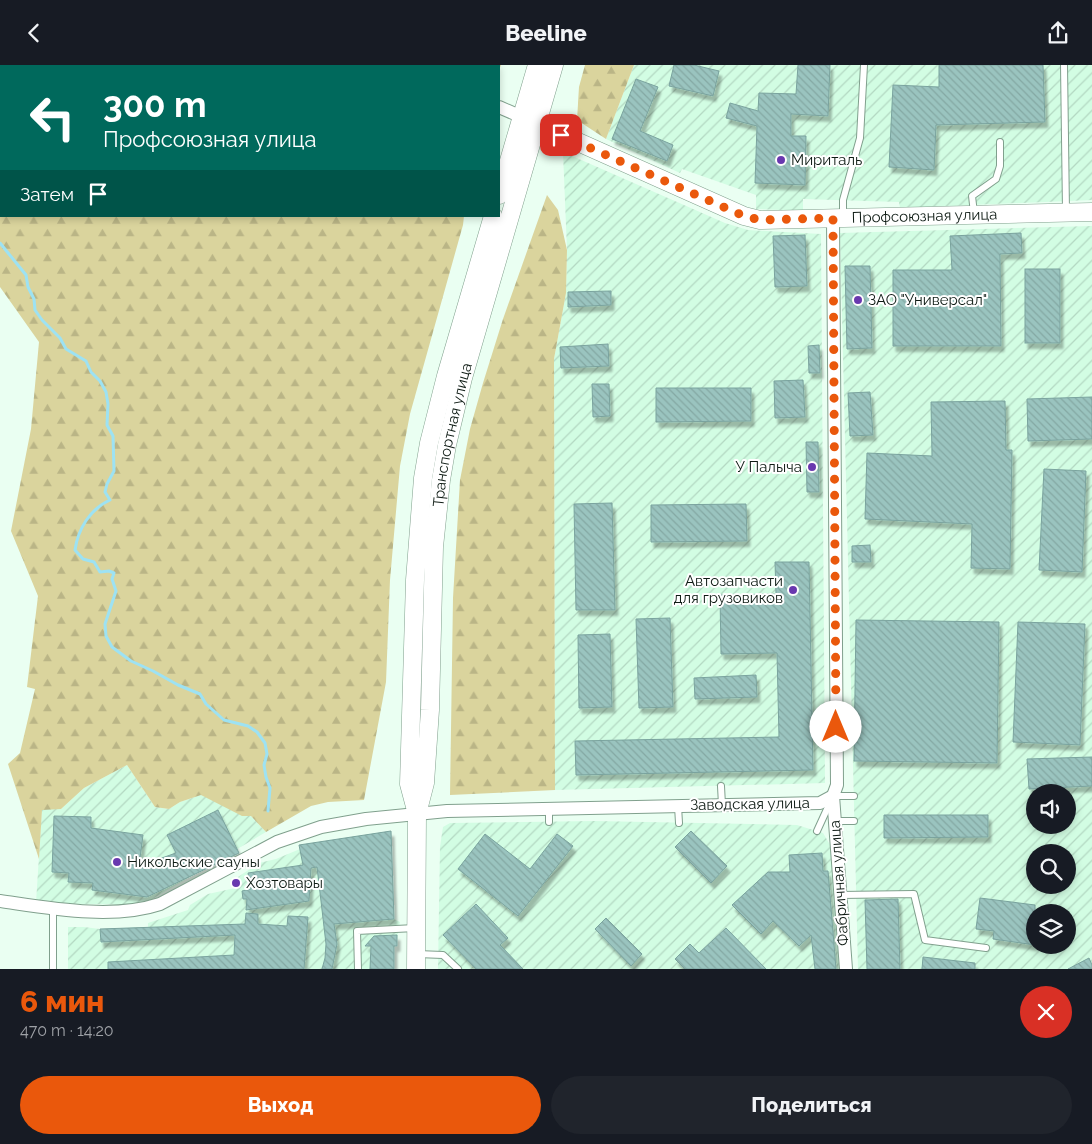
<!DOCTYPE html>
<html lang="ru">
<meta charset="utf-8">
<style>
:root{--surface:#171b24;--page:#20242c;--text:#f1f3f6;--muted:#9ea1a6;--accent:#ea580c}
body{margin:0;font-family:Raleway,sans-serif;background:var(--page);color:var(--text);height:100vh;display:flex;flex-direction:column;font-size:19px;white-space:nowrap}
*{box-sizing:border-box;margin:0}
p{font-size:16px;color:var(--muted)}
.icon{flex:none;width:28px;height:28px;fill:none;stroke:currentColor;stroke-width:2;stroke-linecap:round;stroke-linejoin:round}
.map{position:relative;height:904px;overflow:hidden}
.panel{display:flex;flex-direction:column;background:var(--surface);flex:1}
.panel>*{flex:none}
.top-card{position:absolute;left:0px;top:0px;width:500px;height:152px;box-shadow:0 2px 8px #0003;background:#00695c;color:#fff;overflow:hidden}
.fabs{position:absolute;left:1026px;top:719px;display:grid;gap:10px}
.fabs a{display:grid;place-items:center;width:50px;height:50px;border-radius:50%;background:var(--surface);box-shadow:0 2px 8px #0003;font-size:25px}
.pin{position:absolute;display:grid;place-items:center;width:42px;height:42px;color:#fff;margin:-21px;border-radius:10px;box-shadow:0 2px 8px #0006}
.me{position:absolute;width:55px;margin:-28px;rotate:0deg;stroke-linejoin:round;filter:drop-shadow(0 0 4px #0008)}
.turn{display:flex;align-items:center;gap:18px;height:105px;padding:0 20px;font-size:22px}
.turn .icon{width:65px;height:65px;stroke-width:2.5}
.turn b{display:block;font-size:35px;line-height:42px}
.then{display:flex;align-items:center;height:48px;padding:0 20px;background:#0003;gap:10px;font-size:19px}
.round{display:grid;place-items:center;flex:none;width:52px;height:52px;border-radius:26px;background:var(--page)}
.head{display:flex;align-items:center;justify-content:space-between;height:85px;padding:0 20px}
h1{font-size:30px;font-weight:800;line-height:38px;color:var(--accent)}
.primary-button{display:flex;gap:10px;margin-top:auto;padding:10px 20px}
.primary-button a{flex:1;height:58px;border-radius:30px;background:var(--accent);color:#fff;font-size:20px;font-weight:800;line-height:58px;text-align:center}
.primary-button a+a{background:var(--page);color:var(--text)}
header{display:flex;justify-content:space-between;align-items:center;height:65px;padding:0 20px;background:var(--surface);font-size:22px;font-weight:800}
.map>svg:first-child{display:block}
.industrial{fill:url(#industrial-furrows);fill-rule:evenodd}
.forest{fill:url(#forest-firs)}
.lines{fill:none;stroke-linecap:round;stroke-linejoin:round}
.stream{stroke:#9de2f3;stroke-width:3}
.building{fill:url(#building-back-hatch);stroke:#7aa39e;filter:url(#shadow)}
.lane-casing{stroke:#80a08d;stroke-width:8}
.street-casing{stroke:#80a08d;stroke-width:14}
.secondary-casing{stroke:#80a08d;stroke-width:19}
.lane{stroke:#fff;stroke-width:6}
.street{stroke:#fff;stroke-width:12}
.secondary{stroke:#fff;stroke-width:18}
.route{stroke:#ea580c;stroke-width:9;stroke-dasharray:0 16.2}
.poi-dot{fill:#6938af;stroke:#fff;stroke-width:2}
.labels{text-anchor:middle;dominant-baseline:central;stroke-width:4;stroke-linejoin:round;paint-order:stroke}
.poi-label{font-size:15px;fill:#0e1b14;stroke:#fff;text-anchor:start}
.street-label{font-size:15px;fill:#0e1b14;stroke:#fff}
</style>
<header><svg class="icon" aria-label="back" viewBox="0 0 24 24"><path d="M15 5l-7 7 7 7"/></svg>Beeline<svg class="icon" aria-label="share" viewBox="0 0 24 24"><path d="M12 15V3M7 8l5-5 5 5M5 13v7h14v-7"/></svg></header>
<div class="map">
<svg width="1092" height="904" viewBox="0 0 1092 904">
<defs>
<pattern id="industrial-furrows" width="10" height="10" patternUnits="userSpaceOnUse" patternTransform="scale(1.25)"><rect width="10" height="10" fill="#d2fde3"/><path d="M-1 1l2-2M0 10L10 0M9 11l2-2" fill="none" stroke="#b3d8c2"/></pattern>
<pattern id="forest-firs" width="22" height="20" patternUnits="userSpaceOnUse" patternTransform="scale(1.25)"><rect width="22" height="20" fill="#dad49d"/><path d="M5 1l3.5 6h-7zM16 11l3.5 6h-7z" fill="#bab586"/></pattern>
<pattern id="building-back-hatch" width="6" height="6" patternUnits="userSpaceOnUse" patternTransform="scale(1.25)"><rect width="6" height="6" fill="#9ac4bf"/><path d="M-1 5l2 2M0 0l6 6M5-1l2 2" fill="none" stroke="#84a8a3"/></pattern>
<filter id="shadow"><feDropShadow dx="3" dy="5.5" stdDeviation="1" flood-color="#0004"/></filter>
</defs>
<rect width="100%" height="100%" fill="#eafff2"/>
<!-- industrial -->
<g class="industrial">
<polygon points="634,0 1092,0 1092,135 900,143 899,137 803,134 803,146 756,144 756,130 682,104 680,108 606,74"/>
<polygon points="563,87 725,158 748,165 821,169 825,718 555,725 554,294 566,228 567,185"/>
<path d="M1092 161V904H858L840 168ZM1035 728H1068V760H1035ZM1035 788H1068V820H1035ZM1035 848H1068V880H1035Z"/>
<polygon points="127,700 155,742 169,744 180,737 201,730 251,751 266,767 142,840 36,838 42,744 61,744 84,723"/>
<polygon points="594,756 797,760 823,768 832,783 841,904 438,904 440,782 443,762 450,758"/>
<polygon points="391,766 393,841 394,854 400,857 396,880 392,879 391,904 68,904 68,862 84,862 100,864 148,862 148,858 188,845 190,840 208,829 240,822 238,812 259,798 276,794 300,784 299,780"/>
</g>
<!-- forest -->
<g class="forest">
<polygon points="0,0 130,0 1,1 1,151 464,151 463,160 410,349 400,401 390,515 386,617 364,735 328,737 311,741 266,767 251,751 242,751 201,730 180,737 169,744 155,742 127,700 84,723 61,744 42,745 39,794 8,699 20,688 35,624 27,622 38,531 11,466 31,364 39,277 0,222"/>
<polygon points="423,0 501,0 499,5 499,1"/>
<polygon points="585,0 634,0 606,74 577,55 579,22"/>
<polygon points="547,130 558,145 567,185 566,228 554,294 555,725 450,730 453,533 460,415 470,364 483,318 503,254"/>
</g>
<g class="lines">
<!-- stream -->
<path class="stream" d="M0 178 26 210 28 222 34 234 35 245 42 255 60 273 66 284 86 296 91 307 100 316 106 327 108 339 107 360 113 371 114 406 107 419 105 427 110 435C90 444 78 464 75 485L83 494 94 497 100 507 109 506 114 508 112 514 116 526 105 559 106 571 112 582 131 596 153 606 178 620 200 629 206 639 224 655 248 661 257 667 265 678 267 689 264 700 266 712 270 723 268 746"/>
</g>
<!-- building -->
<g class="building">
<polygon points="674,0 694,0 719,6 713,31 669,21"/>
<polygon points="798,0 830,0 828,51 791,49 791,71 806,71 805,120 755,118 757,61 726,53 730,38 758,46 759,28 796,29"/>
<polygon points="939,0 1043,0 1045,57 936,60 934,105 889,102 893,20 939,22"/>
<polygon points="636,14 658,22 640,66 673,80 667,96 612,74"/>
<polygon points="1021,168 1022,188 1000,189 1001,281 893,281 893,205 952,205 950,171"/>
<polygon points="805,170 807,221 775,222 773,171"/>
<polygon points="845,201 870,201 872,283 847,284"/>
<rect x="1025" y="204" width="35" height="74"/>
<polygon points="611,226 611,240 568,242 568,227"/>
<polygon points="608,279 609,301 561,303 560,282"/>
<polygon points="819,280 820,308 809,308 808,281"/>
<polygon points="803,315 805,352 775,353 774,316"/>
<polygon points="592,319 609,319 610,351 593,352"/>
<polygon points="656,323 751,323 751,356 656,357"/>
<polygon points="870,327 873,370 850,371 848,328"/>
<polygon points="1092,332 1092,374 1028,376 1027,334"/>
<polygon points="1005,336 1006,385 1012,385 1010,504 971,503 972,459 865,454 867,388 932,391 931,337"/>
<polygon points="806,377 818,377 819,427 807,427"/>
<polygon points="1044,404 1086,406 1082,507 1039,505"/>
<polygon points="612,438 615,545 576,545 574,439"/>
<polygon points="746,439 747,476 651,477 651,440"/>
<polygon points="870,480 871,497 852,497 852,481"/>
<polygon points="775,497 809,497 813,705 576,710 575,676 779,672 777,588 721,589 720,530 776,529"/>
<polygon points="670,553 673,642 639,643 636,554"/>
<polygon points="856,555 999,557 997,698 854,696"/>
<polygon points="1018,557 1085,559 1080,680 1013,677"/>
<polygon points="610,569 612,642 579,643 578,570"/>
<polygon points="756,610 757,632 695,634 694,613"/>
<polygon points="1092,692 1092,721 1029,724 1027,694"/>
<polygon points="218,745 239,788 147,832 92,825 93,818 68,817 69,808 52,807 54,751 91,752 91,763 143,770 139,801 176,788 167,770"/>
<polygon points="884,750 988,750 988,772 884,773"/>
<polygon points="391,766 394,854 334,859 337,879 332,904 322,904 325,893 326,879 317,802 311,803 309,836 246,845 247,834 243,834 242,826 251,824 248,808 303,800 299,780"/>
<polygon points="691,766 727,801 711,818 675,782"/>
<polygon points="485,769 530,804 557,769 573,781 518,851 458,804"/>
<polygon points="822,788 823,806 828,806 836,904 815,904 811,870 799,881 773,856 761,869 732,840 768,807 790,807 789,790"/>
<polygon points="980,833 1035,840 1035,880 993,874 994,866 976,864"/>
<polygon points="898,834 900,904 867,904 865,835"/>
<polygon points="476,839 508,873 500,880 523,904 476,904 443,870"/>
<polygon points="246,848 258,849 258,859 287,861 288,851 308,852 304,904 108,904 108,897 234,890 235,870 101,877 100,864 245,859"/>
<polygon points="606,853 642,889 631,901 595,864"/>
<polygon points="726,863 766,904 685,904 675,894 690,879 699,888"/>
<polygon points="397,870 397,881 394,881 394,904 370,904 371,881 365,881 374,871"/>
<polygon points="923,892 975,898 975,904 922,904"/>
<polygon points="1089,893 1092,900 1092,904 1068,904"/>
</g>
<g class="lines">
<!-- lane casing -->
<g class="lane-casing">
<g id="lane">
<polyline points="1064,0 1066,146"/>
<polyline points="974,148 972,131 996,114 1000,101 1000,77"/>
<polyline points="843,151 843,135 860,73 864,0"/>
<polyline points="721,721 722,740"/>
<polyline points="678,741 679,758"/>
<polyline points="549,744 549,757"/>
<polyline points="834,756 854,756"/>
<polyline points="817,766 833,731 854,731"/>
<polyline points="840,830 914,829 925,875 986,883"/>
<polyline points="53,843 53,904"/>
<polyline points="417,889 443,890 458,904"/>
<polyline points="358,904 357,866 415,863"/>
</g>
</g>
<!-- street casing -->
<g class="street-casing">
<g id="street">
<polyline points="401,0 404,1"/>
<polyline points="499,42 522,52"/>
<polyline points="833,153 837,720 833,731 846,904"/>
<path d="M0 836C49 843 112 855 160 839L277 777 321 762 366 754 447 746 820 738 833 731"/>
</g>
</g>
<!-- secondary casing -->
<g class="secondary-casing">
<g id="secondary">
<path id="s1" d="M522 52 744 151 760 155 1092 147"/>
<polyline points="499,130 537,0"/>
<path id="s2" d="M417 749 425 718 430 645 434 482 441 415 447 380 463 313 554 0"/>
<polyline points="416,904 417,749 409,719 415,515 423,413 429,378 446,311 493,151"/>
</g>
</g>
<!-- lane -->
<use href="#lane" class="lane"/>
<!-- street -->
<use href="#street" class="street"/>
<!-- secondary -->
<use href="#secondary" class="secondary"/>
</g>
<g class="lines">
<!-- route -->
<polyline class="route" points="561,70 744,151 760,155 833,153 836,662"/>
</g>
<!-- markers -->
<g class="poi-dot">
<circle cx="781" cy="95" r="5"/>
<circle cx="858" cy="235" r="5"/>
<circle cx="812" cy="402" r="5"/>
<circle cx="793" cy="525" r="5"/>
<circle cx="117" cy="797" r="5"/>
<circle cx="236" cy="818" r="5"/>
</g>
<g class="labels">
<!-- poi labels -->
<g class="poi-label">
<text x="791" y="95">Мириталь</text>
<text x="868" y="235">ЗАО "Универсал"</text>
<text x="802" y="402" text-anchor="end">У Палыча</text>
<text x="783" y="516" text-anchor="end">Автозапчасти<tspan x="783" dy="17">для грузовиков</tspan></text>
<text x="127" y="797">Никольские сауны</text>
<text x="246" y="818">Хозтовары</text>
</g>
<!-- street labels -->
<g class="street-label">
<text stroke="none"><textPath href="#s1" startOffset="424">Профсоюзная улица</textPath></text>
<text stroke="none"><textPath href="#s2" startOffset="382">Транспортная улица</textPath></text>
<text transform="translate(750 739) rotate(-1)">Заводская улица</text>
<text transform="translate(839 818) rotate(-94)">Фабричная улица</text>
</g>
</g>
</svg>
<div class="fabs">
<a><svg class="icon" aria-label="sound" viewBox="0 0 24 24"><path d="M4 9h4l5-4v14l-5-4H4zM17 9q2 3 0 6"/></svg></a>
<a><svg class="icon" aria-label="search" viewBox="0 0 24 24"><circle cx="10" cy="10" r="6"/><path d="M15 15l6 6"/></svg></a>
<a><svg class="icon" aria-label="layers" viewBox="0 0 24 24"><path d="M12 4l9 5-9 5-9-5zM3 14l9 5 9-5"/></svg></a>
</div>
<div class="pin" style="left:561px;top:70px;background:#d93025"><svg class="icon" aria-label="arrive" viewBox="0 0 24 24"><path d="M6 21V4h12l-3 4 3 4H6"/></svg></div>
<svg class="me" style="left:836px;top:662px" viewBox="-20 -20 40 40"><circle r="19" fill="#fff"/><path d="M0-13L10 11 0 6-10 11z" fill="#ea580c"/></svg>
<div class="top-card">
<div class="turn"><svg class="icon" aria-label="left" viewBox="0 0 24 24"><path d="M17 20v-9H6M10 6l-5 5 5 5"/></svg><div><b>300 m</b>Профсоюзная улица</div></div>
<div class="then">Затем<svg class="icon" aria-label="arrive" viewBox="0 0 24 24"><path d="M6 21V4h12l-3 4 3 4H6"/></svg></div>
</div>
</div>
<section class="panel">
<div class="head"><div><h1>6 мин</h1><p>470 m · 14:20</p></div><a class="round" style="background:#d93025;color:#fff"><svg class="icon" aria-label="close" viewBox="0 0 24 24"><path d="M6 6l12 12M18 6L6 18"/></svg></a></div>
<div class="primary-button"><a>Выход</a><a>Поделиться</a></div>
</section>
